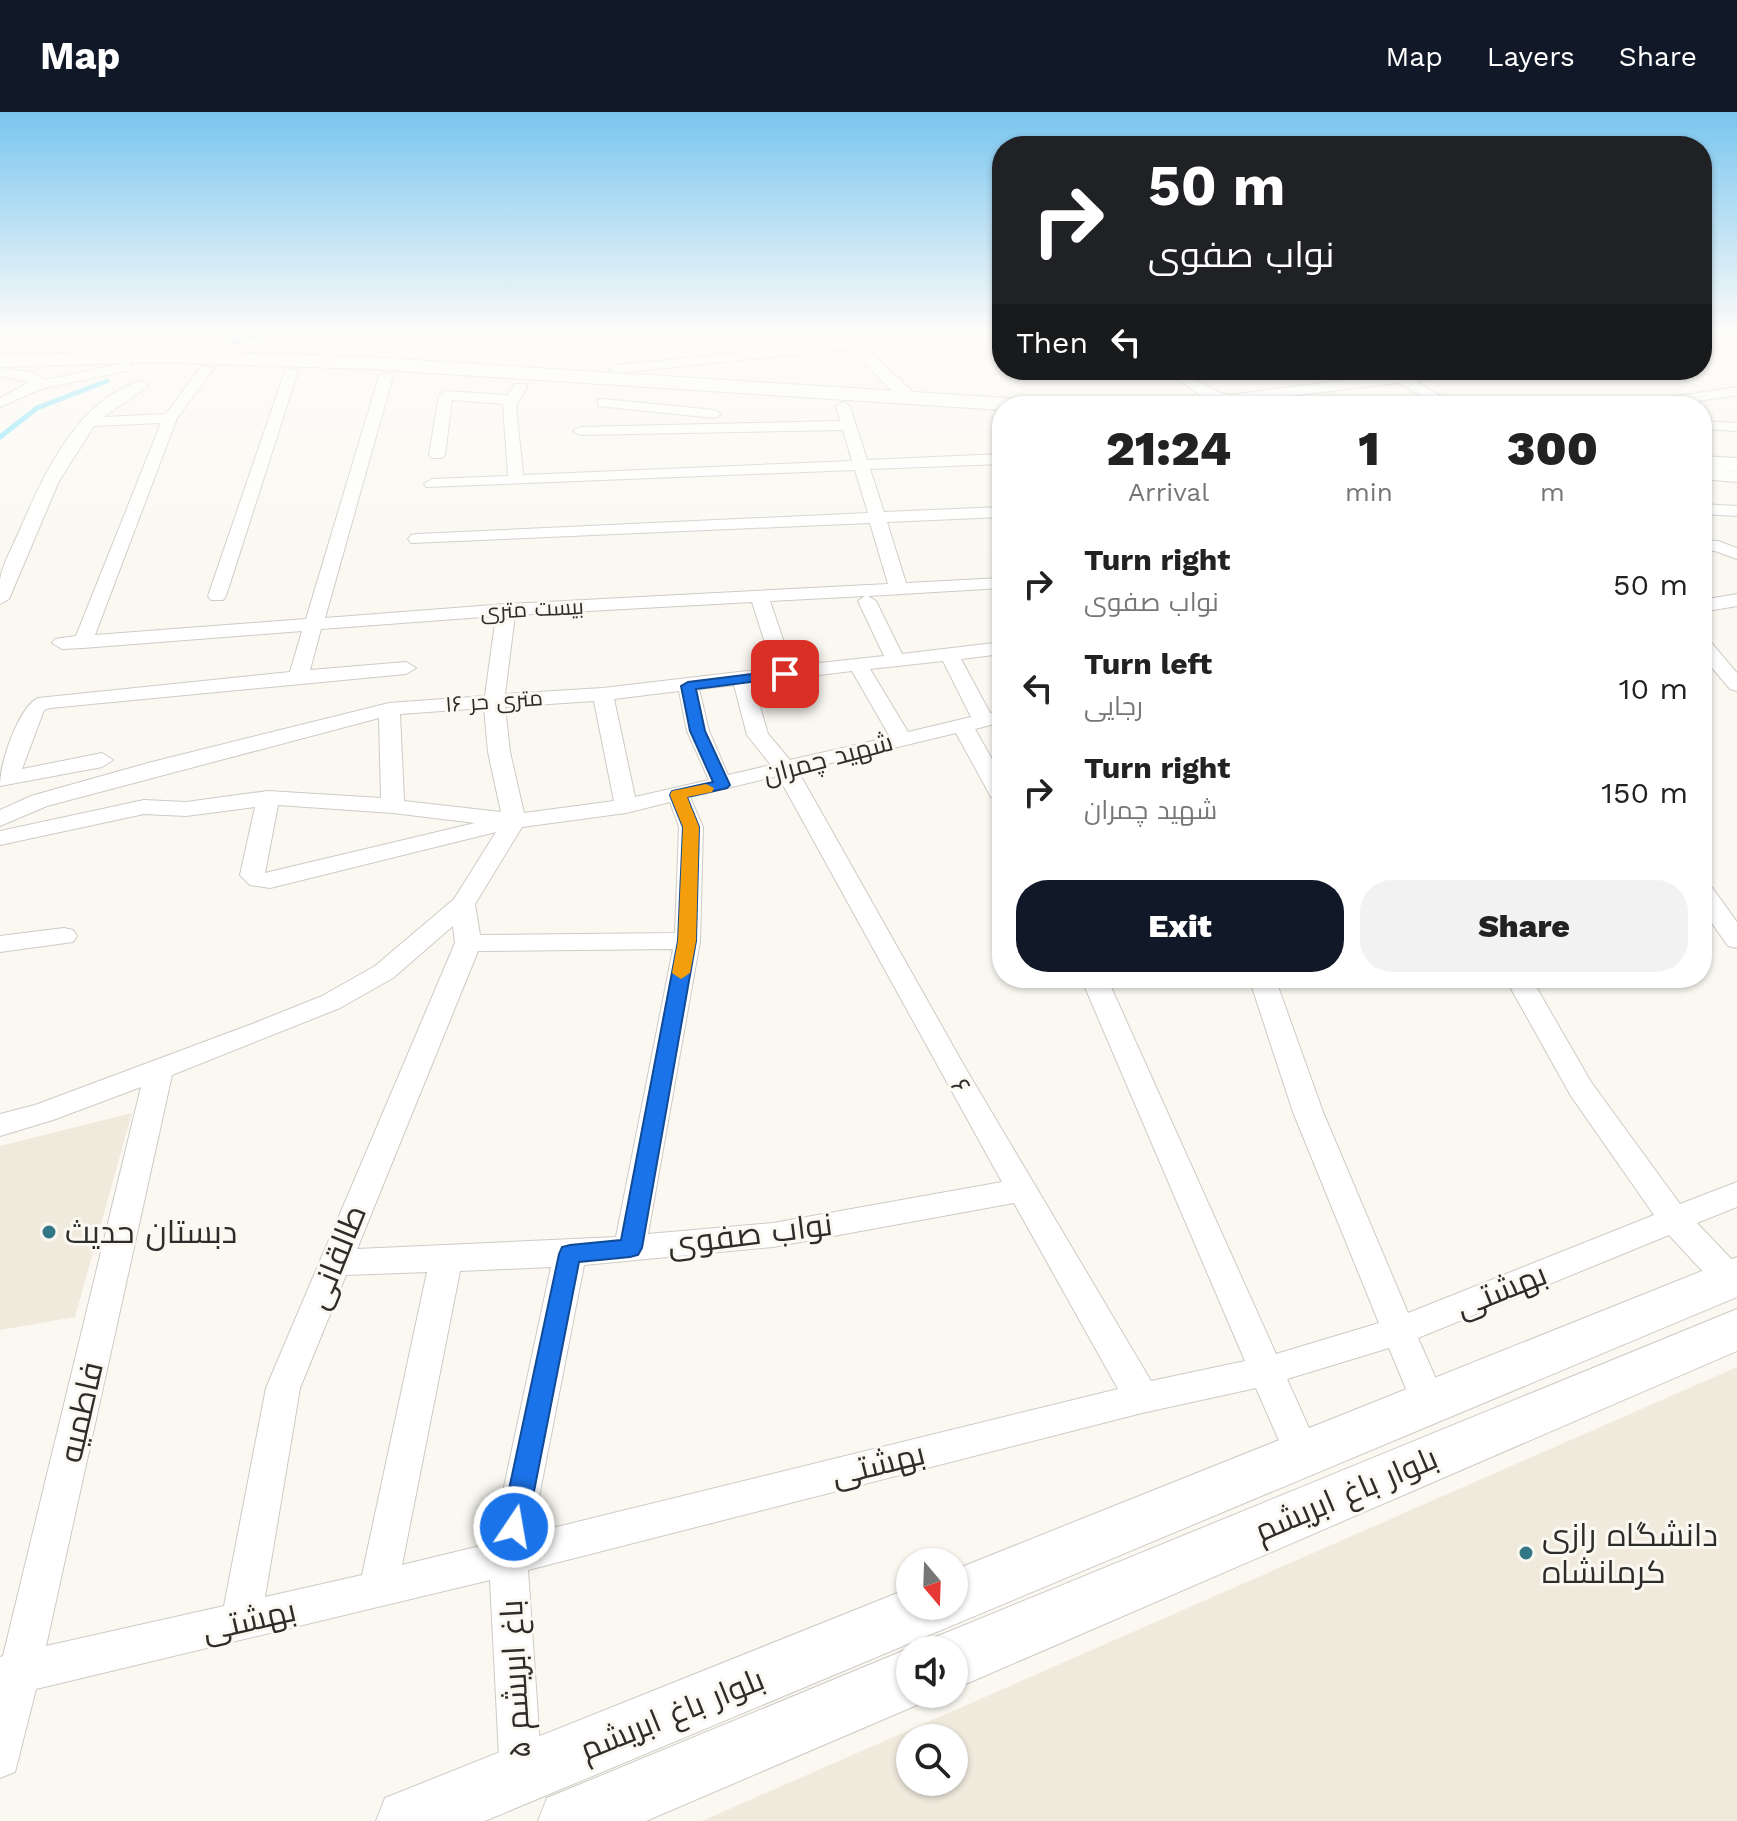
<!DOCTYPE html>
<meta charset="utf-8">
<style>
:root{--surface:#fff;--page:#f2f2f2;--text:#222;--muted:#767676;--accent:#111827}
body{margin:0;font-family:"Work Sans",Cairo,sans-serif;background:var(--page);color:var(--text);height:100vh;display:flex;flex-direction:column;font-size:30px;white-space:nowrap}
*{box-sizing:border-box;margin:0}
p{font-size:26px;color:var(--muted)}
.icon{flex:none;width:44px;height:44px;fill:none;stroke:currentColor;stroke-width:2;stroke-linecap:round;stroke-linejoin:round}
.map{position:relative;flex:1;overflow:hidden}
.panel{position:absolute;left:992px;top:284px;width:720px;height:592px;display:flex;flex-direction:column;background:var(--surface);border-radius:32px;box-shadow:0 2px 6px #0004}
.panel>*{flex:none}
.guide{position:absolute;left:992px;top:24px;width:720px;height:244px;border-radius:32px;box-shadow:0 2px 6px #0004;background:#202124;color:#fff;overflow:hidden}
.needle{width:52px;rotate:161deg}
.buttons{position:absolute;left:896px;top:1436px;display:grid;gap:16px}
.buttons a{display:grid;place-items:center;width:72px;height:72px;border-radius:50%;background:var(--surface);box-shadow:0 2px 6px #0004;font-size:40px}
.pin{position:absolute;display:grid;place-items:center;width:68px;height:68px;color:#fff;margin:-34px;border-radius:16px;box-shadow:0 4px 12px #0006}
.me{position:absolute;width:88px;margin:-44px;rotate:12deg;stroke-linejoin:round;filter:drop-shadow(0 0 6px #0008)}
.turn{display:flex;align-items:center;gap:28px;height:168px;padding:0 24px;font-size:36px}
.turn .icon{width:104px;height:104px;stroke-width:2.5}
.turn b{display:block;font-size:56px;line-height:68px}
.then{display:flex;align-items:center;height:76px;padding:0 24px;background:#0003;gap:16px;font-size:30px}
.eta{display:flex;justify-content:space-evenly;align-items:center;height:136px;text-align:center}
.eta b{font-size:48px;font-weight:800;line-height:56px}
.action{display:flex;gap:16px;margin-top:auto;padding:16px 24px}
.action a{flex:1;height:92px;border-radius:32px;background:var(--accent);color:#fff;font-size:32px;font-weight:800;line-height:92px;text-align:center}
.action a+a{background:var(--page);color:var(--text)}
ul{padding:0;list-style:none}
li{display:flex;align-items:center;gap:24px;height:104px;padding:0 24px}
li div{flex:1}
li b{display:block;font-size:30px}
li em{font-style:normal}
header{display:flex;align-items:center;gap:48px;box-sizing:border-box;height:112px;padding:0 40px;background:var(--accent);color:#fff}
header strong{font-size:38px}
nav{display:flex;gap:44px;margin-inline-start:auto;font-size:28px}
.map>svg:first-child{display:block}
.built{fill:#f0eadd;fill-rule:evenodd}
.lines{fill:none;stroke-linecap:round;stroke-linejoin:round}
.stream{stroke:#74dffa;stroke-width:5}
.minor-casing{stroke:#cecbc5;stroke-width:2}
.tertiary-casing{stroke:#cecbc5;stroke-width:2}
.secondary-casing{stroke:#cecbc5;stroke-width:2}
.minor{fill:#fff;fill-rule:evenodd}
.tertiary{fill:#fff;fill-rule:evenodd}
.secondary{fill:#fff;fill-rule:evenodd}
.route{fill:#1a73e8;stroke:#114b97;stroke-width:2}
.slow{fill:#f59e0b}
.poi-dot{fill:#337787;stroke:#faf8f1;stroke-width:3}
.labels{text-anchor:middle;dominant-baseline:central;stroke-width:6;stroke-linejoin:round;paint-order:stroke}
.far-street-label{font-size:22px;fill:#2d2c2a;stroke:#faf8f1}
.street-label{font-size:26px;fill:#2d2c2a;stroke:#faf8f1}
.near-poi-label{font-size:32px;fill:#2d2c2a;stroke:#faf8f1;text-anchor:start}
.near-street-label{font-size:32px;fill:#2d2c2a;stroke:#faf8f1}
</style>
<header>
<strong>Map</strong>
<nav><a>Map</a><a>Layers</a><a>Share</a></nav>
</header>
<div class="map">
<svg width="1737" height="1709" viewBox="0 0 1737 1709">
<rect width="100%" height="100%" fill="#faf8f1"/>
<!-- built -->
<g class="built">
<polygon points="132,1001 75,1205 0,1218 0,1034"/>
<path d="M1737 1255V1709H702ZM910 1626H954V1670H910Z"/>
</g>
<g class="lines">
<!-- stream -->
<g class="stream">
<polyline points="232,230 271,219"/>
<polyline points="0,325 37,296 107,269"/>
</g>
<!-- minor casing -->
<g class="minor-casing">
<g id="minor">
<polygon points="43,219 90,219 112,224 106,228 49,223"/>
<polygon points="547,219 592,219 586,223 465,234 459,230 465,226"/>
<polygon points="722,219 734,219 750,239 952,219 993,219 987,223 616,261 609,257 616,253 738,241"/>
<polygon points="1737,221 1737,229 1702,234 1702,226"/>
<polygon points="126,251 131,252 131,258 41,277 0,295 0,286 30,270 0,264 0,256 32,260 44,268"/>
<path d="M202 253 214 256 177 306 95 523 306 507 379 264 386 260 393 264 325 506 506 492 888 472 870 411 411 431 408 427 411 423 417 422 868 401 855 358 426 375 424 372 432 367 508 364 503 292 452 288 445 343 442 346H432L429 343 439 283 446 279 508 283 515 272H525L527 275 516 294 523 363 852 349 843 318 580 323 573 319 580 315 840 309 836 294 843 290 850 294 867 348 1002 342V352L870 357 884 400 1002 395V405L887 410 906 471 1002 466V476L868 484 876 489 902 542 1002 530V542L961 547 990 601 1002 598V610L975 617 1002 665V692L991 685 956 621 798 659 966 957 1151 1269 1245 1249 1081 866H1107L1276 1242 1379 1211 1293 1000 1249 866H1275L1323 1000 1408 1201 1654 1103 1571 984 1505 866H1531L1591 970 1680 1092 1737 1070V1095L1697 1111 1737 1153V1178L1730 1180 1718 1176 1669 1123 1418 1226 1447 1292 1441 1303 1429 1307 1417 1303 1389 1236 1287 1267 1321 1343 1316 1354 1303 1359 1290 1354 1256 1276 1142 1301 528 1458 542 1664 536 1679 521 1685 506 1679 500 1664 490 1468 36 1577 15 1660 0 1666V1545L3 1544 141 975 53 1008 0 1024V1002L35 993 252 912 322 884 375 854 454 787 496 720 270 776 250 773 240 763 255 695 186 704 144 702 0 733V719L144 688 186 690 268 679 381 686 379 606 47 694 0 714V698L31 684 148 651 389 591 485 584 496 504 321 517 310 558 406 550 416 556 406 562 50 596 44 598 22 657 102 641 113 648 102 655 0 674C0 651 18 596 38 586L290 560 302 519 83 536 62 537 52 531 55 527 76 524 161 311 94 314 59 369 9 487 0 492C0 485 0 476 0 468 2 453 12 436 18 422 43 365 76 288 141 269L148 273 146 276 103 305 166 302ZM865 484 858 489 884 544 792 554 770 489ZM752 490 773 556 603 576 505 582 515 503ZM943 549 971 605 908 620 870 557ZM852 559 890 625 790 648 768 622 753 571ZM734 573 747 623 771 653 728 663 709 619 699 577ZM679 579 687 619 709 668 635 685 614 587ZM594 589 614 689 524 701 510 640 505 595ZM484 596 488 640 501 700 404 689 400 602ZM778 664 1002 1070 773 1111 648 1122 700 829 703 715 690 685ZM670 690 679 715 675 821 480 823 475 792 522 715 626 701ZM278 693 393 701 475 711 265 761ZM453 814 455 831 266 1276 224 1494 46 1534 172 963 340 896 393 866ZM673 837 616 1125 357 1137 478 839ZM1014 1091 1118 1277 532 1421 584 1153 773 1135ZM551 1155 492 1431 402 1453 460 1159ZM427 1160 362 1463 265 1485 300 1276 346 1163Z"/>
<polygon points="286,256 298,259 226,484 223,488 211,488 208,484"/>
<path d="M1165 258C1191 258 1205 280 1231 283L1398 261 1483 258 1476 262 1416 269 1456 294H1439L1399 271 1231 291 1207 288Z"/>
<polygon points="1737,275 1737,283 1666,294 1631,294 1638,290"/>
<polygon points="603,287 714,298 721,302 714,306 598,294 598,288"/>
<polygon points="1702,309 1737,311 1737,319 1702,317"/>
<polygon points="1702,357 1737,360 1737,370 1702,367"/>
<polygon points="1702,392 1737,394 1737,404 1702,402"/>
<polygon points="1702,428 1718,429 1737,436 1737,447 1715,439 1702,438"/>
<polygon points="1737,482 1737,494 1702,500 1702,488"/>
<polygon points="1702,526 1709,528 1737,561 1737,579 1730,577 1702,544"/>
<polygon points="1702,772 1711,774 1737,810 1737,836 1728,834 1702,797"/>
<polygon points="64,816 73,818 77,824 73,830 0,840 0,824"/>
</g>
</g>
<!-- tertiary casing -->
<g class="tertiary-casing">
<polygon id="tertiary" points="832,219 849,219 915,282 918,286 915,290 903,290"/>
</g>
<!-- secondary casing -->
<g class="secondary-casing">
<g id="secondary">
<polygon points="157,238 368,245 1036,288 1046,294 1002,294 1002,298 368,257 157,250 0,255 0,243"/>
<polygon points="1702,344 1737,346 1737,360 1702,358"/>
<polygon points="1737,1145 1737,1185 485,1709 376,1709 385,1686 910,1476 910,1494 954,1494 954,1458"/>
<polygon points="1737,1197 1737,1239 975,1568 954,1577 954,1538 928,1538 933,1526"/>
<polygon points="910,1536 915,1538 910,1538 910,1582 933,1582 931,1587 646,1709 538,1709 547,1686"/>
</g>
</g>
<!-- minor -->
<use href="#minor" class="minor"/>
<!-- tertiary -->
<use href="#tertiary" class="tertiary"/>
<!-- secondary -->
<use href="#secondary" class="secondary"/>
</g>
<!-- sky -->
<linearGradient id="sky" x2="0" y2="1"><stop stop-color="#79c5ef"/><stop offset="0.48" stop-color="#fdfcf9"/><stop offset="1" stop-color="#fdfcf9" stop-opacity="0"/></linearGradient>
<rect width="1737" height="458" fill="url(#sky)"/>
<!-- route -->
<polygon class="route" points="785,558 792,562 790,565 696,577 705,619 730,673 727,676 687,685 699,715 696,829 642,1136 638,1143 630,1145 579,1150 527,1415 523,1424 514,1428 505,1424 501,1415 559,1142 562,1135 570,1133 621,1128 678,829 683,715 670,683 672,679 713,670 690,619 681,574 688,570"/>
<!-- slow -->
<polygon class="slow" points="706,672 714,676 712,680 687,685 699,715 696,829 690,861 681,867 672,861 678,829 683,715 670,683 672,679"/>
<!-- markers -->
<g class="poi-dot">
<circle cx="49" cy="1120" r="8"/>
<circle cx="1526" cy="1441" r="8"/>
</g>
<g class="labels">
<!-- far-street labels -->
<g class="far-street-label">
<text transform="translate(532 497) rotate(-3)">بیست متری</text>
<text transform="translate(494 589) rotate(-4)">۱۶ متری حر</text>
</g>
<!-- street labels -->
<g class="street-label">
<text transform="translate(828 646) rotate(-15)">شهید چمران</text>
<text transform="translate(961 974) rotate(60)">۶</text>
</g>
<!-- near-poi labels -->
<g class="near-poi-label">
<text x="65" y="1120">دبستان حدیث</text>
<text x="1542" y="1423">دانشگاه رازی<tspan x="1542" dy="37">کرمانشاه</tspan></text>
</g>
<!-- near-street labels -->
<g class="near-street-label">
<text transform="translate(750 1122) rotate(-7)">نواب صفوی</text>
<text transform="translate(336 1145) rotate(-68)">طالقانی</text>
<text transform="translate(1501 1178) rotate(-22)">بهشتی</text>
<text transform="translate(81 1300) rotate(-77)">فاطمیه</text>
<text transform="translate(878 1352) rotate(-14)">بهشتی</text>
<text transform="translate(1346 1382) rotate(-23)">بلوار باغ ابریشم</text>
<text transform="translate(249 1508) rotate(-13)">بهشتی</text>
<text transform="translate(515 1567) rotate(-93)">باغ ابریشم ۵</text>
<text transform="translate(672 1602) rotate(-22)">بلوار باغ ابریشم</text>
</g>
</g>
</svg>
<div class="buttons">
<a><svg class="needle" viewBox="-14 -14 28 28"><path d="M0-13l5 13h-10z" fill="#e53935"/><path d="M0 13l5-13h-10z" fill="#767676"/></svg></a>
<a><svg class="icon" aria-label="sound" viewBox="0 0 24 24"><path d="M4 9h4l5-4v14l-5-4H4zM17 9q2 3 0 6"/></svg></a>
<a><svg class="icon" aria-label="search" viewBox="0 0 24 24"><circle cx="10" cy="10" r="6"/><path d="M15 15l6 6"/></svg></a>
</div>
<div class="pin" style="left:785px;top:562px;background:#d93025"><svg class="icon" aria-label="arrive" viewBox="0 0 24 24"><path d="M6 21V4h12l-3 4 3 4H6"/></svg></div>
<svg class="me" style="left:514px;top:1415px" viewBox="-20 -20 40 40"><circle r="17" fill="#1a73e8" stroke="#fff" stroke-width="3"/><path d="M0-11L8 9 0 5-8 9z" fill="#fff"/></svg>
<div class="guide">
<div class="turn"><svg class="icon" aria-label="right" viewBox="0 0 24 24"><path d="M7 20v-9h11M14 6l5 5-5 5"/></svg><div><b>50 m</b>نواب صفوی</div></div>
<div class="then">Then<svg class="icon" aria-label="left" viewBox="0 0 24 24"><path d="M17 20v-9H6M10 6l-5 5 5 5"/></svg></div>
</div>
<section class="panel">
<div class="eta">
<div><b>21:24</b><p>Arrival</p></div>
<div><b>1</b><p>min</p></div>
<div><b>300</b><p>m</p></div>
</div>
<ul>
<li><svg class="icon" aria-label="right" viewBox="0 0 24 24"><path d="M7 20v-9h11M14 6l5 5-5 5"/></svg><div><b>Turn right</b><p>نواب صفوی</p></div><em>50 m</em></li>
<li><svg class="icon" aria-label="left" viewBox="0 0 24 24"><path d="M17 20v-9H6M10 6l-5 5 5 5"/></svg><div><b>Turn left</b><p>رجایی</p></div><em>10 m</em></li>
<li><svg class="icon" aria-label="right" viewBox="0 0 24 24"><path d="M7 20v-9h11M14 6l5 5-5 5"/></svg><div><b>Turn right</b><p>شهید چمران</p></div><em>150 m</em></li>
</ul>
<div class="action"><a>Exit</a><a>Share</a></div>
</section>
</div>
